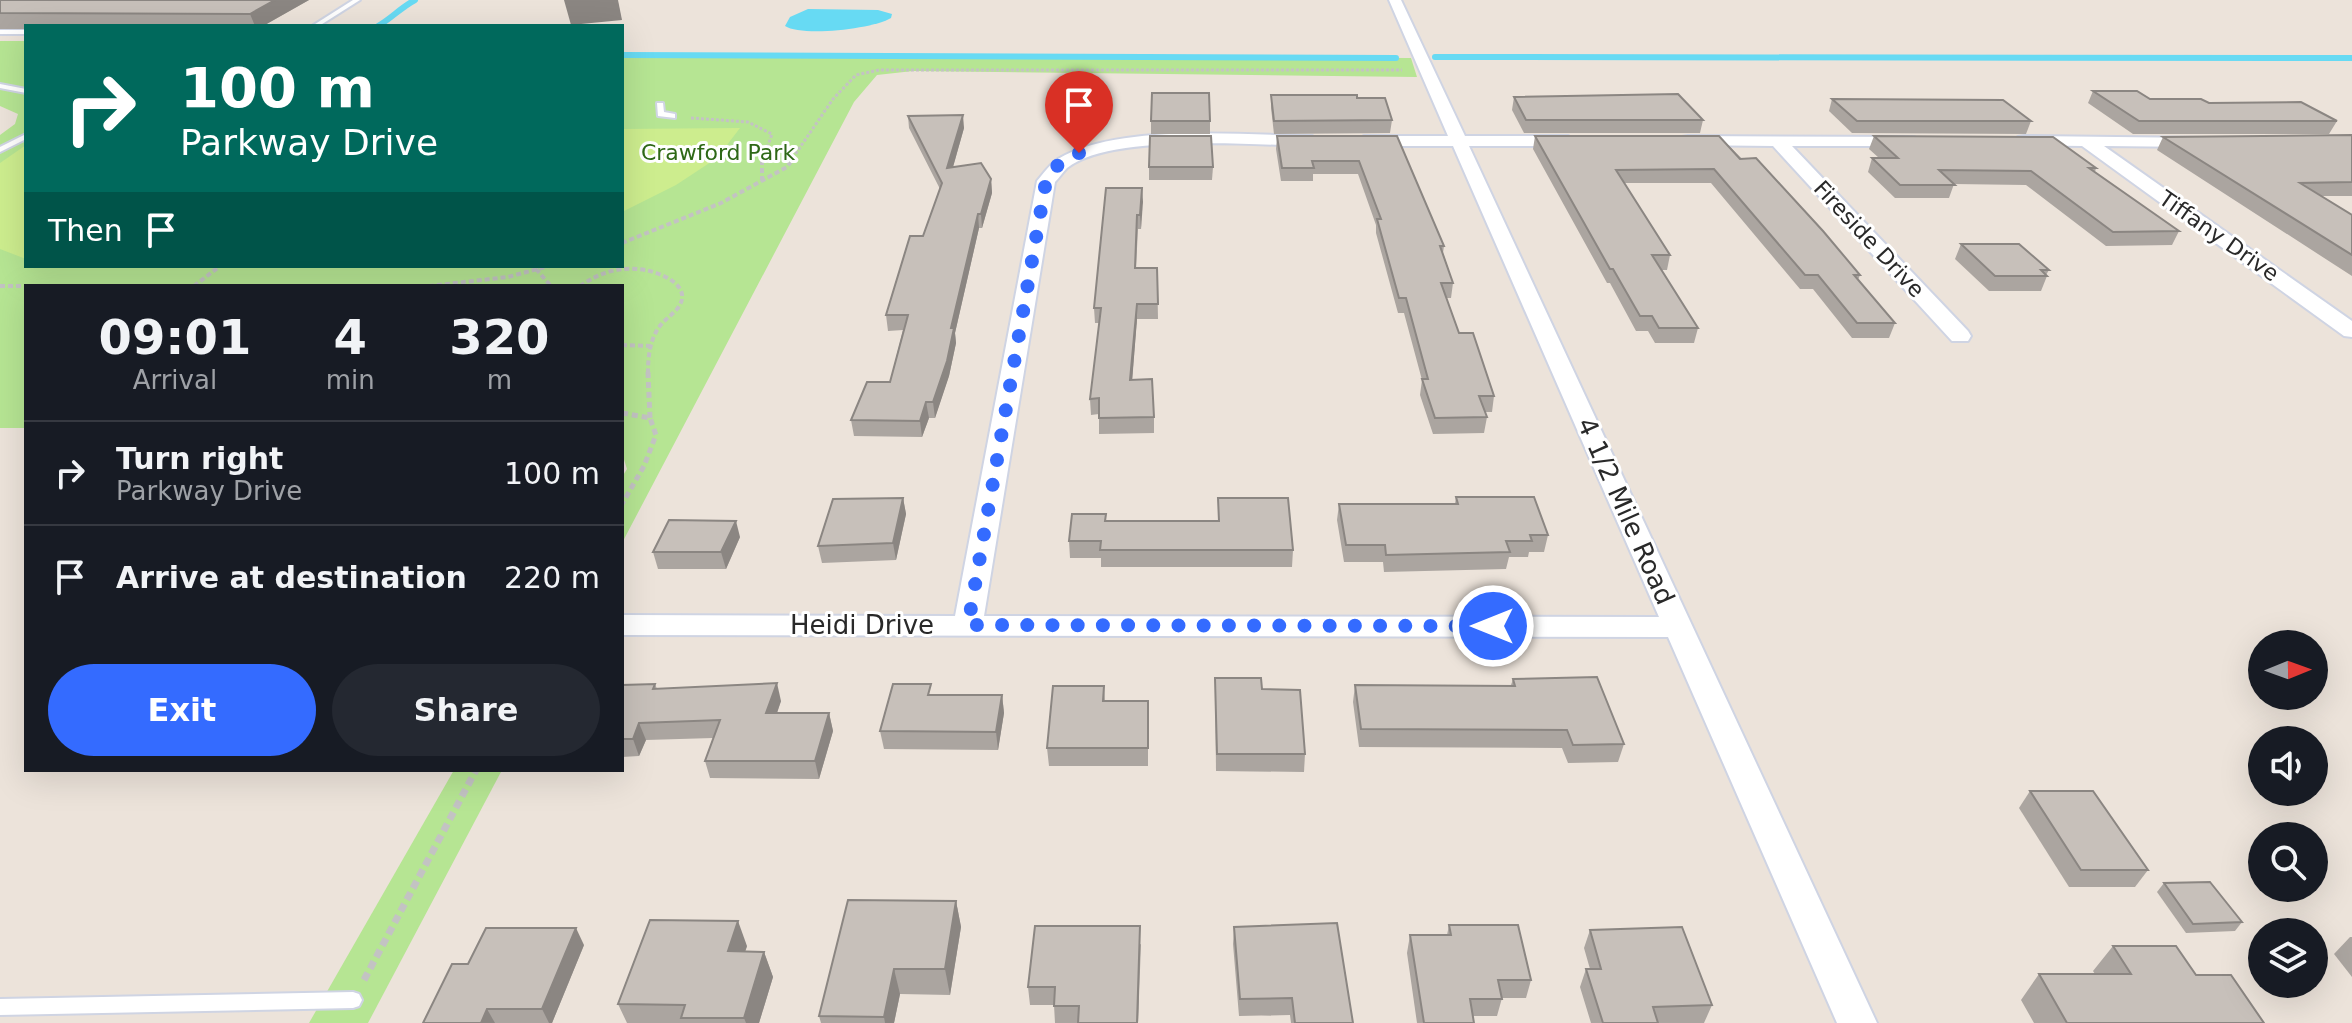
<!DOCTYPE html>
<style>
:root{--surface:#171b24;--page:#242831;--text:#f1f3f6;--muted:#9ea1a6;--line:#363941;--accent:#346bff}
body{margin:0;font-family:"DejaVu Sans",sans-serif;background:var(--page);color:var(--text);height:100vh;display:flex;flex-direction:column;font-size:30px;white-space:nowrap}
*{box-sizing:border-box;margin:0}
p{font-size:26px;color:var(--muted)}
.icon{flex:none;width:44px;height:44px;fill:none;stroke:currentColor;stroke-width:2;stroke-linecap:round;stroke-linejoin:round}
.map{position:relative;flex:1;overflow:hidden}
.drawer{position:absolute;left:24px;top:284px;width:600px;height:488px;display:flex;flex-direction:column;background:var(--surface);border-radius:0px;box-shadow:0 8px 32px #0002}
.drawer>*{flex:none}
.guide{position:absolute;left:24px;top:24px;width:600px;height:244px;border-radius:0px;box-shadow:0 8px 32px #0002;background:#00695c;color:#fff;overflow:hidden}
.needle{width:52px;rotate:89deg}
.tools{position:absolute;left:2248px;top:630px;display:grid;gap:16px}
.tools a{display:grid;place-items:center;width:80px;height:80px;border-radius:50%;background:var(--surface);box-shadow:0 8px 32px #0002;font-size:40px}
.pin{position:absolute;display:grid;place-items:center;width:68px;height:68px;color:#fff;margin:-82px -34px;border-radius:50% 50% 50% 0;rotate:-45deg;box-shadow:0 0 8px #0007}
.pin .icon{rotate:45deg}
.me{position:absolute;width:88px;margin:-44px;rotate:270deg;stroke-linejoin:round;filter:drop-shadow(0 0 6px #0008)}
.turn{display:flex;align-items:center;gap:28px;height:168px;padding:0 24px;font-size:36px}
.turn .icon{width:104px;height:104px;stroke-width:2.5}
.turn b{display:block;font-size:56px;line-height:68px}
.then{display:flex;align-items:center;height:76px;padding:0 24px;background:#0003;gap:16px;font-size:30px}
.eta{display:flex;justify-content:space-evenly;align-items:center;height:136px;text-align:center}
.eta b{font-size:48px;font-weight:600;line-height:56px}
.button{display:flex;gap:16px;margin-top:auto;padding:16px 24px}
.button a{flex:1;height:92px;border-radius:48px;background:var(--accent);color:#fff;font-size:32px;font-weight:600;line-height:92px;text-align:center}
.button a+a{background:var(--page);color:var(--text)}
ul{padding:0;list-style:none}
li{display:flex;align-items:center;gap:24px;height:104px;padding:0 24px;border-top:2px solid var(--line)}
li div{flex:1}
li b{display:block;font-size:30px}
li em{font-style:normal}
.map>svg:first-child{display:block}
.green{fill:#b6e593}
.pitch{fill:#cded8e}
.water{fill:#67daf3}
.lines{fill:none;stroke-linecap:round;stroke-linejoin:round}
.stream{stroke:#67daf3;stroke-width:6}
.service-casing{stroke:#cfd4e3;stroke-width:4}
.minor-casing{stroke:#cfd4e3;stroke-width:4}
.path-far3{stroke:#c3c3c3;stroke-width:3;stroke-dasharray:3 2;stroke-linecap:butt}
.path-far2{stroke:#c3c3c3;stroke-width:4;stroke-dasharray:5 3;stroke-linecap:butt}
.path-far1{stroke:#c3c3c3;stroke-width:5;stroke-dasharray:6 4;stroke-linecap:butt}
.path{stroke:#c3c3c3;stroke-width:7;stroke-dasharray:8 5;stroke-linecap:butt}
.service{fill:#fff;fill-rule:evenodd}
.minor{fill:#fff;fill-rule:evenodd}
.wall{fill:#aba5a0}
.shaded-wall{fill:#8b8682}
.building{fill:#c7c0ba;stroke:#8b8682;stroke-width:2}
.route{stroke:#346bff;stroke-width:14;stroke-dasharray:0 25.2}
.labels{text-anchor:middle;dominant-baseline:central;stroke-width:6;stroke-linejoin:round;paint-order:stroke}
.far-park-label{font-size:22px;fill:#2e6816;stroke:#fff}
.far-street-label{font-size:22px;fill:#292929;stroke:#fff}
.street-label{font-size:26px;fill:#292929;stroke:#fff}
</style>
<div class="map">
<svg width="2352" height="1023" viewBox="0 0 2352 1023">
<rect width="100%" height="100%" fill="#ece3da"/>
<!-- green -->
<g class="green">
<polygon points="0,41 26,41 26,266 622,266 622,55 1411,58 1417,77 913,71 877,75 854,102 622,543 622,477 627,469 622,453 622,286 26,286 26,428 0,428 0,135 15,124 18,114 0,106"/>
<polygon points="454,770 502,770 368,1023 309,1023"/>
</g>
<!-- pitch -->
<g class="pitch">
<polygon points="740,128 717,158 676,185 622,212 622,129"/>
<polygon points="26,145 26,259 0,249 0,163"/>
</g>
<!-- water -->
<path class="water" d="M808 9 878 10 892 14 891 18C873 29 802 37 785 26L790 17Z"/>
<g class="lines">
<!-- stream -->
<g class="stream">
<path d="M378 26C392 18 400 8 415 0"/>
<polyline points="622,55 1396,58"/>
<polyline points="1435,57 2352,58"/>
</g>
<!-- service casing -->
<g class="service-casing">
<g id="service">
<polygon points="353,0 360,0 319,26 312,26"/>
<rect x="0" y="30" width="26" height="4"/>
<polygon points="0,84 26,89 26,93 0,88"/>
<polygon points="657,103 663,103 664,112 675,114 675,118 658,116"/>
<polygon points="26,134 26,139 0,152 0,147"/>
<polygon points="353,992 359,994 362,1000 359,1006 353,1008 0,1015 0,999"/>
</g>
</g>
<!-- minor casing -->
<g class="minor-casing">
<g id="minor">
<path d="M1389 0H1401L1465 136H1568L1576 141 1568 146H1469L1877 1023H1837L1668 637 622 635V615L955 616 1037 181C1043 174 1050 164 1058 159 1118 123 1243 135 1312 136L1320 141 1312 146C1256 145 1110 133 1067 168 1063 172 1059 178 1055 182L984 616 1659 617 1453 146H1364L1356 141 1364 136H1448Z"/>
<polygon points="1688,136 1914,137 1916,141 1914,145 1908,146 1792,146 1968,331 1971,336 1968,341 1952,341 1773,146 1682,145 1680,141 1682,137"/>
<polygon points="2024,136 2202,138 2204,142 2196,147 2104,146 2352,321 2352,337 2344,336 2082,146 2018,145 2016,141 2018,137"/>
</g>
</g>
<!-- path-far3 -->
<g class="path-far3">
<polyline points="691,118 748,122 772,134 762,162"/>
<polyline points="790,162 833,99 856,75 879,70 1402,70"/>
</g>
<!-- path-far2 -->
<g class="path-far2">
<polyline points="762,181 762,160"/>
<polyline points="622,243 721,203 787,167 792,160"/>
<polyline points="536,269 551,286"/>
<polyline points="0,286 26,286"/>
<polyline points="194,286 220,266"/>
<polyline points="429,286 508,277 549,266"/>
<path d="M580 286C600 272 621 266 645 270 662 273 695 287 677 309 670 317 661 322 656 332 649 345 648 360 648 374"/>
<polyline points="622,345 652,346"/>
</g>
<!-- path-far1 -->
<g class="path-far1">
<polyline points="648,372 650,418"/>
<polyline points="622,413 650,418 656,435 644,466 622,504"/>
</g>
<!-- path -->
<polyline class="path" points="364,980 476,770"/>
<!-- service -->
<use href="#service" class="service"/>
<!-- minor -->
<use href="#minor" class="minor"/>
</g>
<!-- wall -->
<g class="wall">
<polygon points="0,0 309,0 263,26 26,26 26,29 0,29"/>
<polygon points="2093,91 2150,99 2209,103 2337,121 2329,134 2133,134 2088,103"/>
<polygon points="1271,95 1357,98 1392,120 1390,133 1274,134 1271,108"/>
<polygon points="1514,97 1703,120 1700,133 1524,133 1512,110"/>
<polygon points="1832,99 2031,121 2026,134 1852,133 1829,111"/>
<polygon points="908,116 964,128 953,167 991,179 992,193 982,228 979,228 955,333 956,343 949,376 935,418 929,418 922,437 854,436 851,420 890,382 903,330 888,331 886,315 923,236 940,189 909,128"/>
<rect x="1151" y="121" width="59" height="13"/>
<polygon points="2352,135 2352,196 2322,196 2352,215 2352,276 2157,150 2163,137"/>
<polygon points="1277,136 1397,136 1444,246 1443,253 1453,283 1451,298 1446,298 1459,333 1494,396 1492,412 1485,412 1487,417 1484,433 1433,434 1420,395 1422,380 1404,313 1398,313 1376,233 1376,225 1358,174 1313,174 1313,181 1281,181 1276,149"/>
<polygon points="1535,136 1719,136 1860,275 1858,280 1895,323 1889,338 1852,338 1813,289 1800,289 1711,183 1624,183 1670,255 1667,270 1661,270 1698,328 1694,343 1655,343 1648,331 1636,331 1610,283 1607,283 1533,149"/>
<polygon points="1874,136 2096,168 2095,172 2179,231 2172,245 2106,246 2026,185 1954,184 1949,198 1895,198 1868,172 1872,158 1879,158 1869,149"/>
<polygon points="1149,167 1213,167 1212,180 1149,180"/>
<polygon points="1142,188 1141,229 1138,229 1136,268 1157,268 1158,319 1137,319 1132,380 1154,417 1154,433 1099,434 1099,414 1091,415 1090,399 1100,323 1095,323 1094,308"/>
<polygon points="1961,244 2049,270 2046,275 2047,276 2041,291 1989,291 1955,259"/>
<polygon points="1456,497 1548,535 1544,552 1529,552 1528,557 1509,557 1506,569 1384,572 1383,562 1344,562 1337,520 1339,504 1455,504"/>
<polygon points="903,498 906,514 896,560 822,563 818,546"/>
<polygon points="1218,498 1293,550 1292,567 1101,567 1101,558 1070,558 1069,541 1106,521 1218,521"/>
<polygon points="740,537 726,569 658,569 653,552"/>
<polygon points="1215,678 1262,689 1305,754 1304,772 1216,771"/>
<polygon points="1513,679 1624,744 1618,762 1568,763 1562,748 1359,747 1353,702 1355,685 1511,685"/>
<polygon points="655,684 657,689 781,701 777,713 829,713 833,731 819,779 710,778 705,761 713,738 646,740 639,756 622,757 622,685"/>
<polygon points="1104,686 1105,701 1148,701 1148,766 1049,766 1047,748"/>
<polygon points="932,695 1002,695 1004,713 998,750 884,749 880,731"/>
<polygon points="2030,791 2148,870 2135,887 2069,887 2019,808"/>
<polygon points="2164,883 2242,922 2235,931 2186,933 2157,892"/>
<polygon points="956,901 961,927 950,995 900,994 894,1023 821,1023 819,1016"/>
<polygon points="1449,925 1531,980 1526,998 1502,998 1497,1016 1473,1016 1474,1023 1417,1023 1407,953 1410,935 1447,935"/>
<polygon points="1234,927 1353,1023 1291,1023 1290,1015 1239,1016 1233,944"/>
<polygon points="1590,930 1712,1005 1704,1023 1591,1023 1580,987 1586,969 1590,969 1584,948"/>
<polygon points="2350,937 2352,937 2352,977 2334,954"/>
<polygon points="1141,944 1138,1023 1055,1023 1054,1005 1030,1005 1028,987"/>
<polygon points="584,945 552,1023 423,1023 468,964"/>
<polygon points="747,946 745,951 764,952 773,977 759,1023 627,1023 618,1004"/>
<polygon points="2113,946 2196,975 2264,1023 2034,1023 2021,1000 2039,974 2095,974 2093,971"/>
</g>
<!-- shaded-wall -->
<g class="shaded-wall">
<polygon points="275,0 309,0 263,26 255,26 250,14"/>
<polygon points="564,0 618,0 622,20 571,25"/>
<polygon points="963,115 964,128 949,181 947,168"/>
<polygon points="991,179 992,193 982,228 981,214"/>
<polygon points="1142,188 1143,202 1141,229 1140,215"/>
<polygon points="978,214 979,228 955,333 956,343 949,376 935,418 933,402"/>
<polygon points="1137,304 1137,319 1131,395 1130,380"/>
<polygon points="926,402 929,418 922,437 920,421"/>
<polygon points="903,498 906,514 896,560 893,543"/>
<polygon points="736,521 740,537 726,569 721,552"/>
<polygon points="777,683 781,701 771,730 766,713"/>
<polygon points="1002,695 1004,713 998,750 996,732"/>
<polygon points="829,713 833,731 819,779 815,761"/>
<polygon points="639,723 646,740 639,756 633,739"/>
<polygon points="956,901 961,927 950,995 945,969"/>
<polygon points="738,921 747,946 737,977 728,951"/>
<polygon points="1140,926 1138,1023 1137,1023"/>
<polygon points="576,928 584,945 552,1023 549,1023 542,1009"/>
<polygon points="764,952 773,977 759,1023 746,1023 744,1018"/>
<polygon points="894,969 900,994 894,1023 885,1023 884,1017"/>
<polygon points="487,1009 495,1023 481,1023"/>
</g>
<!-- building -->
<g class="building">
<polygon points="0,0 275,0 250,14 0,13"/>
<polygon points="2093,91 2137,91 2150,99 2201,99 2209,103 2301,102 2337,121 2139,121"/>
<polygon points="1152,93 1209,93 1210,121 1151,121"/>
<polygon points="1678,94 1703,120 1526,120 1514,97"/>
<polygon points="1271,95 1357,95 1357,98 1385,98 1392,120 1274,121"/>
<polygon points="1832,99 2003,100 2031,121 1857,121"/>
<polygon points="963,115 947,168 981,163 991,179 981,214 978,214 951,328 954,328 947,361 933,402 926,402 920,421 851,420 867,382 890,382 908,315 886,315 910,236 923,236 942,183 908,116"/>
<polygon points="2352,135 2352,182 2300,183 2352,215 2352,255 2163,137"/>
<polygon points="1150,136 1211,136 1213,167 1149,167"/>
<polygon points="1277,136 1397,136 1444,246 1440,246 1453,283 1441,283 1459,333 1473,333 1494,396 1479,396 1487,417 1435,418 1422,379 1428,379 1406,298 1399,298 1377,219 1381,219 1359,161 1312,161 1314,168 1282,168"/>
<polygon points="1535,136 1719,136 1740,159 1756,158 1823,231 1860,275 1854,275 1895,323 1857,323 1818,275 1805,275 1714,169 1616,170 1670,255 1652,255 1698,328 1659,328 1652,316 1640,316 1613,269 1610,269"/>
<polygon points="1874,136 2053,137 2096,168 2089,168 2179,231 2113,232 2031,171 1939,170 1955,185 1900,185 1872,158 1898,158"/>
<polygon points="1106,188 1142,188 1140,215 1137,215 1135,268 1157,268 1158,304 1137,304 1130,380 1152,379 1154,417 1099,418 1099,398 1090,399 1101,308 1094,308"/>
<polygon points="1961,244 2019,244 2049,270 2041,270 2047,276 1995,276"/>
<polygon points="1456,497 1534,497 1548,535 1530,535 1532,541 1506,541 1510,552 1386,555 1385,545 1346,545 1339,504 1458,504"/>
<polygon points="903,498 893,543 818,546 833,499"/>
<polygon points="1218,498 1288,498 1293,550 1100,550 1101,541 1069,541 1072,514 1106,514 1105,521 1219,521"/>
<polygon points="669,520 736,521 721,552 653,552"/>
<polygon points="1597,677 1624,744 1573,745 1567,730 1361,729 1355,685 1515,686 1513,679"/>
<polygon points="1215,678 1261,678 1262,689 1300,690 1305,754 1217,754"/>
<polygon points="777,683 766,713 829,713 815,761 705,761 720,720 639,723 633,739 622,739 622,685 655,684 653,689"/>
<polygon points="893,684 931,684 928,695 1002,695 996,732 880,731"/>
<polygon points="1053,686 1104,686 1103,701 1148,701 1148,748 1047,748"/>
<polygon points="2030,791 2093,791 2148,870 2081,870"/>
<polygon points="2210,882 2242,922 2193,924 2164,883"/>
<polygon points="848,900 956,901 945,969 894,969 884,1017 819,1016"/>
<polygon points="650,920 738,921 728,951 764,952 744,1018 681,1018 685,1005 618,1004"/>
<polygon points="1337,923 1353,1023 1295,1023 1292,998 1240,999 1234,927"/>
<polygon points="1449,925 1518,925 1531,980 1498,980 1502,999 1470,999 1474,1023 1424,1023 1410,935 1451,935"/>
<polygon points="1035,926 1140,926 1137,1023 1078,1023 1079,1006 1054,1006 1055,987 1028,987"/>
<polygon points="1682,927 1712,1005 1653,1007 1658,1023 1603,1023 1586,969 1601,969 1590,930"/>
<polygon points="486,928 576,928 542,1009 487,1009 481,1023 423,1023 452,964 468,964"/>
<polygon points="2113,946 2176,946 2196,975 2231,975 2264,1023 2067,1023 2039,974 2131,974"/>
</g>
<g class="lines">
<!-- route -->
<path class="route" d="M1079 153C1064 160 1053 166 1046 181L968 625 1493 626"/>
</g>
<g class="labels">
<!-- far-park labels -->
<g class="far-park-label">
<text x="718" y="152">Crawford Park</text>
</g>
<!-- far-street labels -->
<g class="far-street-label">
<text transform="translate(2219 236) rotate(35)">Tiffany Drive</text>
<text transform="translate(1869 239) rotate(47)">Fireside Drive</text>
</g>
<!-- street labels -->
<g class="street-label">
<text transform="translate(1626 511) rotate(66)">4 1/2 Mile Road</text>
<text x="862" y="625">Heidi Drive</text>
</g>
</g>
</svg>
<div class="tools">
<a><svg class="needle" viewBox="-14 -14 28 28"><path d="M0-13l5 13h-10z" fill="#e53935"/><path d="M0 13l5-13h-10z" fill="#9ea1a6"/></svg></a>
<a><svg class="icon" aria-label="sound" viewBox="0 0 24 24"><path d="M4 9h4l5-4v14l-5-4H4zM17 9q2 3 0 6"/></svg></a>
<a><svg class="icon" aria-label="search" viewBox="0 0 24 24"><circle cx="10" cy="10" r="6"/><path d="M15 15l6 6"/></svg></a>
<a><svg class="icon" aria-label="layers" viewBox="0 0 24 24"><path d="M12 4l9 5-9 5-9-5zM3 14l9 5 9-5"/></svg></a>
</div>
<div class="pin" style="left:1079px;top:153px;background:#d93025"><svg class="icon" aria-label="arrive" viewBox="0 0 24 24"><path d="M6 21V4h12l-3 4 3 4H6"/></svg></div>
<svg class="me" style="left:1493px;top:626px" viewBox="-20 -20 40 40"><circle r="17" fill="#346bff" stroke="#fff" stroke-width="3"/><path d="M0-11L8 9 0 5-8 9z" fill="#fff"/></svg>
<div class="guide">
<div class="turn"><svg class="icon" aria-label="right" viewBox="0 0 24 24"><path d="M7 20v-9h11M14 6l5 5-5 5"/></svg><div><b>100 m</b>Parkway Drive</div></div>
<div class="then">Then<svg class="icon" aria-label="arrive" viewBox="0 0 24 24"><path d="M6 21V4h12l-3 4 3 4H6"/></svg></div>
</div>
<section class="drawer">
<div class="eta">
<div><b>09:01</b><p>Arrival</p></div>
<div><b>4</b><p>min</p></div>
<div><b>320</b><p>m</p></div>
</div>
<ul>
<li><svg class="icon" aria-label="right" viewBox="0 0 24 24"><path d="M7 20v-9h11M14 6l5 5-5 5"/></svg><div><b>Turn right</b><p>Parkway Drive</p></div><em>100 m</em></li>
<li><svg class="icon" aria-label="arrive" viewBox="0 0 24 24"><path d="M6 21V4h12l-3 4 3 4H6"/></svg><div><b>Arrive at destination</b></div><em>220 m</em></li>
</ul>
<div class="button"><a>Exit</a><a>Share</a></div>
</section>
</div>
